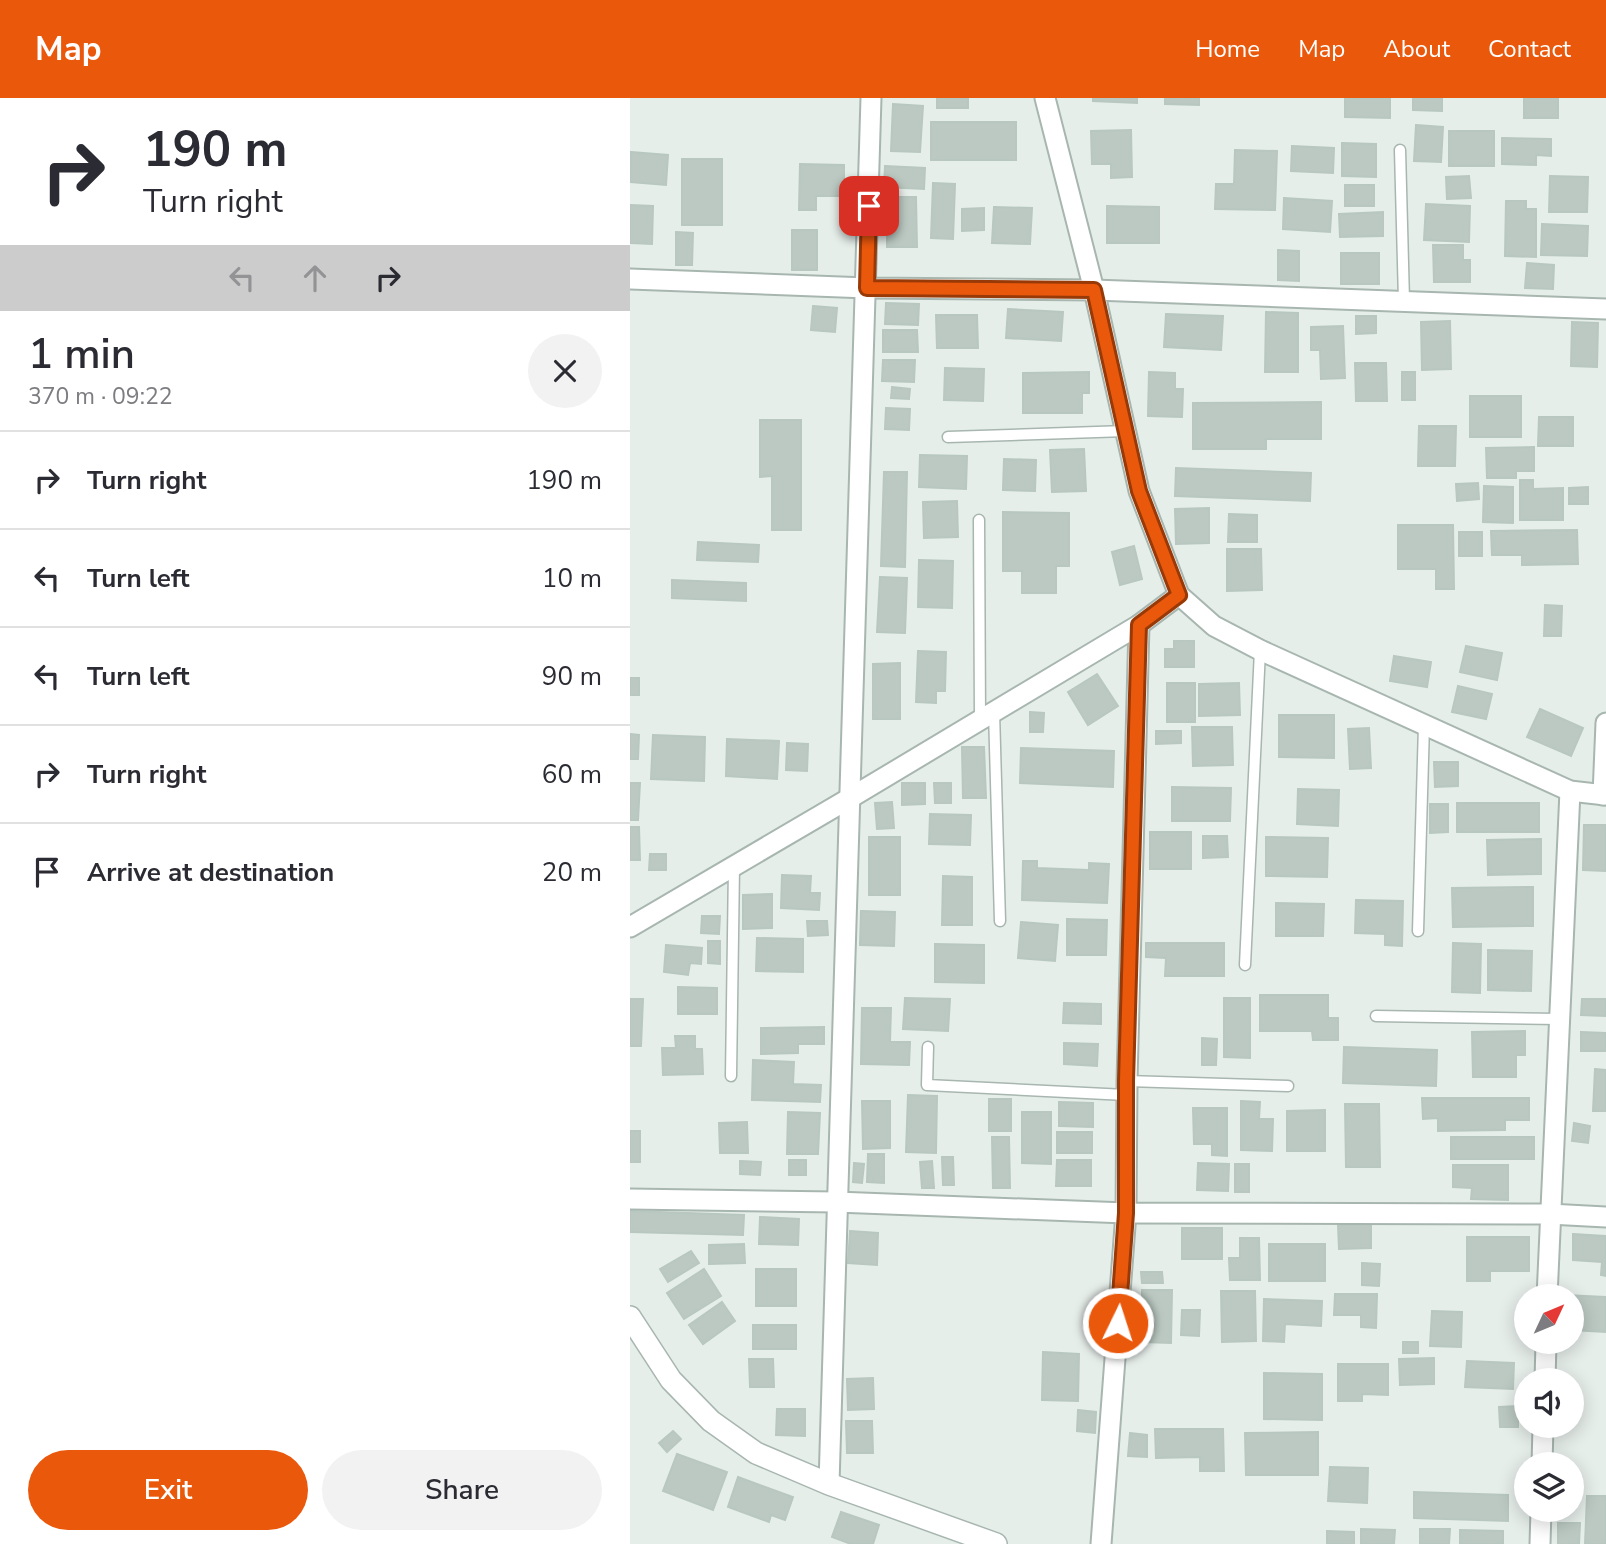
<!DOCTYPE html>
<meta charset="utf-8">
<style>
:root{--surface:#fff;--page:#f2f2f3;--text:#2b2b33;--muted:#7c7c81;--line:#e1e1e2;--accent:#ea580c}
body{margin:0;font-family:"Nunito Sans",sans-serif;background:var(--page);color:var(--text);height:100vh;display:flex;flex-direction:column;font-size:26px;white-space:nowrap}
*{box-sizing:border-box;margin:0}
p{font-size:23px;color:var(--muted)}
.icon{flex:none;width:38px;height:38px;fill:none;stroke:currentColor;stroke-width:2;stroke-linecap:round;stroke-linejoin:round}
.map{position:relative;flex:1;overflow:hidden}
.side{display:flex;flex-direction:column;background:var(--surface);width:630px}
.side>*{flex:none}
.guide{background:#fff;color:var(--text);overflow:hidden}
.needle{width:46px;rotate:46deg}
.fabs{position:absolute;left:884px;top:1186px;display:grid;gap:14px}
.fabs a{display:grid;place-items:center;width:70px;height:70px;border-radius:50%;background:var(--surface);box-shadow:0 4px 18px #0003;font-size:35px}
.pin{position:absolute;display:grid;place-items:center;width:60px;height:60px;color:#fff;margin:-30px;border-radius:14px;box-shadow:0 4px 10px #0006}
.me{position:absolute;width:77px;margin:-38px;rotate:4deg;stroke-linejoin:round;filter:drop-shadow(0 0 5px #0008)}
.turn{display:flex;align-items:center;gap:24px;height:147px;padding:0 28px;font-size:32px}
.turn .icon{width:91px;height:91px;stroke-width:2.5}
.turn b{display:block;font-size:49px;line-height:60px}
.lanes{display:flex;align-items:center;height:66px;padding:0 28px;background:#0003;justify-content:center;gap:35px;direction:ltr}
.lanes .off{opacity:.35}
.round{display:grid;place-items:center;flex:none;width:74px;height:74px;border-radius:37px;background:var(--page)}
.head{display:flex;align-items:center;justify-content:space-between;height:119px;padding:0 28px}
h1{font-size:42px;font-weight:600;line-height:52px}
.primary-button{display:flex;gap:14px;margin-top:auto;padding:14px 28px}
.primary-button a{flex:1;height:80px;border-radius:42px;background:var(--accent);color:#fff;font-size:28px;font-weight:600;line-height:80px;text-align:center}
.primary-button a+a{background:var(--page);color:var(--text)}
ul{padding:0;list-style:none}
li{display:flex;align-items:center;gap:21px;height:98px;padding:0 28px;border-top:2px solid var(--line)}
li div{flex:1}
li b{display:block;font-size:26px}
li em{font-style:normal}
header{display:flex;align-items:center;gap:42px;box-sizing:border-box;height:98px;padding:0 35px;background:var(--accent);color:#fff}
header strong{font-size:33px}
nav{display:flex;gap:38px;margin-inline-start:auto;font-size:24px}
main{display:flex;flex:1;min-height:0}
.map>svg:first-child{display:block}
.building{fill:#bbc9c2;stroke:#b8c7c0;stroke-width:2}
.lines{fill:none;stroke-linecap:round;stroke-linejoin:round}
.service-casing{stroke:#a8b6b0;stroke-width:13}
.minor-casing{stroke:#a8b6b0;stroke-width:23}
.tertiary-casing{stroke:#a8b6b0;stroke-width:24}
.service{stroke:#fff;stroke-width:10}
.minor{stroke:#fff;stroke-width:19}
.tertiary{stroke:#fff;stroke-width:21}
.route-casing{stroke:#983908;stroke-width:18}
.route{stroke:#ea580c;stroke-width:12}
</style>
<header>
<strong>Map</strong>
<nav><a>Home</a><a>Map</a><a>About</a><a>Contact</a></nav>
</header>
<main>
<section class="side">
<div class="guide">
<div class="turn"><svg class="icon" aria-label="right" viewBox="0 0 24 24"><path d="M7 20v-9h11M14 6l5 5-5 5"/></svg><div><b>190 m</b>Turn right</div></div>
<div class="lanes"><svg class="icon off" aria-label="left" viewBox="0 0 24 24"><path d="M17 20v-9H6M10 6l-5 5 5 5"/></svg><svg class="icon off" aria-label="ahead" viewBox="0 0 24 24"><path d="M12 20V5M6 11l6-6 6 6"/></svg><svg class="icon" aria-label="right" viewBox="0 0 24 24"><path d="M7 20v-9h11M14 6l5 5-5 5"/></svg></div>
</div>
<div class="head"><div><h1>1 min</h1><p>370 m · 09:22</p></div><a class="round"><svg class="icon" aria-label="close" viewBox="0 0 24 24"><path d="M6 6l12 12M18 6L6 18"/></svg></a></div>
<ul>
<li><svg class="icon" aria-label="right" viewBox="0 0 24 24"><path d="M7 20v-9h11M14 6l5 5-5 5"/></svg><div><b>Turn right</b></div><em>190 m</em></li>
<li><svg class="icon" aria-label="left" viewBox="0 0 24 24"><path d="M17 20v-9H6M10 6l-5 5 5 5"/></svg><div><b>Turn left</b></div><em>10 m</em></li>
<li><svg class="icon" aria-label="left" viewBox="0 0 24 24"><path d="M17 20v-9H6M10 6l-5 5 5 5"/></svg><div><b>Turn left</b></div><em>90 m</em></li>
<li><svg class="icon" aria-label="right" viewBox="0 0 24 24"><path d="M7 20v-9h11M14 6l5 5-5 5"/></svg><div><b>Turn right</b></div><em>60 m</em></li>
<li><svg class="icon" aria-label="arrive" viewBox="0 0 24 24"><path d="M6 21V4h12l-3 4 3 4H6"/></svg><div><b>Arrive at destination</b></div><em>20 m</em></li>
</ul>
<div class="primary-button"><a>Exit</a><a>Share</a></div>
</section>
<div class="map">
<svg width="976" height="1446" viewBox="0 0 976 1446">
<rect width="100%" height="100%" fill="#e6eeea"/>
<!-- building -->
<g class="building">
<rect x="307" y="0" width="31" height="10"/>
<polygon points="463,0 507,0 507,5 463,3"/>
<polygon points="535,0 569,0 569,7 535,6"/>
<polygon points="715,0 760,0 760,20 715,19"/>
<polygon points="783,0 812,0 812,13 783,12"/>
<rect x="894" y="0" width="34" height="20"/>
<polygon points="263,6 293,8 290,54 261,53"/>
<rect x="301" y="24" width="85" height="38"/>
<polygon points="786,27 813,29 811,64 784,63"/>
<polygon points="501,32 502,79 481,80 481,66 462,66 461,33"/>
<rect x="819" y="33" width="45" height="35"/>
<polygon points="872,40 921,41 921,58 906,57 906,67 872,66"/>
<polygon points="712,45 746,46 746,79 712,78"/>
<polygon points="662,48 704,50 703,75 661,73"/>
<polygon points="605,52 647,53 645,112 585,111 586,86 604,86"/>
<polygon points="1,54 38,57 36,87 0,84"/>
<rect x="52" y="61" width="40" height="66"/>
<polygon points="170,66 214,67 214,98 186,98 186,112 169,112"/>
<polygon points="255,68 295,70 294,91 254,89"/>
<polygon points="839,78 841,100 817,101 816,79"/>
<polygon points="920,78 958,79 957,114 919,114"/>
<polygon points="303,85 325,86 323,141 301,140"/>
<rect x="715" y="87" width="29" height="21"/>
<polygon points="257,99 286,99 287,149 257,149"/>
<polygon points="654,100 702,103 700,134 653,131"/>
<polygon points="876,103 896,103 896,111 906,111 906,159 875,158"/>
<polygon points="796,106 840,108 839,144 794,142"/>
<polygon points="0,107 23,108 22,146 0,145"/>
<polygon points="477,108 529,109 529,145 477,145"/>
<polygon points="364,109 402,110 400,146 362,145"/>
<polygon points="354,110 354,132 332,133 332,111"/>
<polygon points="753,114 753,138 710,139 709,116"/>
<polygon points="912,126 958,128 957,158 911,157"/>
<rect x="162" y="132" width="25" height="40"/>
<polygon points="46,134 63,135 62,167 46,167"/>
<polygon points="803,147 833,147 833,162 840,162 840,184 804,184"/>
<polygon points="648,152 669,153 669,183 648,182"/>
<rect x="711" y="155" width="38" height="31"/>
<polygon points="897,165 924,167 923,191 895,190"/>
<polygon points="256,205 289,206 288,227 255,226"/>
<polygon points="183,208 207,210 205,234 181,232"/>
<polygon points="378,211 433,214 431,243 376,240"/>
<polygon points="636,214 668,215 668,274 635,274"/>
<polygon points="536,216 593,218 591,252 534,249"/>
<polygon points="306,217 347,217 348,250 307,250"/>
<polygon points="726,218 746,218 746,235 726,236"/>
<polygon points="820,223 821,271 792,272 791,224"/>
<polygon points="942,224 968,225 967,269 941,268"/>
<polygon points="713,228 715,280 691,281 690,252 681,252 681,229"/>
<polygon points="253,232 287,232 288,254 253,254"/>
<polygon points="253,262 285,262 284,284 252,283"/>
<polygon points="725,265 756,265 757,303 726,303"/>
<polygon points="315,270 354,271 353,303 314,302"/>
<polygon points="459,274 459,295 452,295 452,315 393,315 393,275"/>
<polygon points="519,274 545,275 545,291 553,291 552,319 518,318"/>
<rect x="772" y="274" width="13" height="28"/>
<polygon points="262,289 280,291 279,301 261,300"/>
<rect x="840" y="298" width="51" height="41"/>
<polygon points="691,304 691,341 636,341 636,351 563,351 563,305"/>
<polygon points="256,310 280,311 279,332 255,331"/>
<polygon points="909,319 943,319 943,348 908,348"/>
<polygon points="130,322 171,322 171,432 142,432 142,378 130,379"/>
<polygon points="789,328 826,328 825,368 788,368"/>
<polygon points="904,349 904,373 886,373 886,380 857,380 856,350"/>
<polygon points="454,351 456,393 422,394 420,352"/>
<polygon points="290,357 337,358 336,391 289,389"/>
<polygon points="374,361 406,362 405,393 373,392"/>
<polygon points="546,370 681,375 680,403 545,398"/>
<polygon points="254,374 277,374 275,469 251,468"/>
<polygon points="890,382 903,382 903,391 933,390 933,422 890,422"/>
<polygon points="848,385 849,401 827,403 826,386"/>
<polygon points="854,388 883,389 883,425 853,424"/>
<polygon points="958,389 958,406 939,406 939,390"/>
<polygon points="327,403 328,439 294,440 293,404"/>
<polygon points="579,410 579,445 546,446 545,411"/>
<polygon points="373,414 439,415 439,468 426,468 426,495 392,495 392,473 373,473"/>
<polygon points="599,416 627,417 627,444 598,444"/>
<polygon points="768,427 823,427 824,491 806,491 806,471 768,471"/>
<polygon points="947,432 948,466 892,467 892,457 862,457 861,433"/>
<rect x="829" y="434" width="23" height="24"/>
<polygon points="68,444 129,447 128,464 67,462"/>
<polygon points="504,448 512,481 490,487 482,454"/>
<polygon points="597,451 631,451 632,492 597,493"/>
<polygon points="289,462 323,463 322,510 288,509"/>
<polygon points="250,479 277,480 275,535 247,534"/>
<polygon points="42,482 116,485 116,503 42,500"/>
<polygon points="915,507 932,508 931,538 914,538"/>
<polygon points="544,543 564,543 564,569 535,569 535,551 544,551"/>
<polygon points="836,548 872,555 867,582 830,574"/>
<polygon points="288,553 316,554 315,593 306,593 306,605 286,604"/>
<polygon points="764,558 801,564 797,589 760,583"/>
<polygon points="270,565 270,621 243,621 243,566"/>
<polygon points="467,576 488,608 458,627 438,594"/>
<rect x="0" y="580" width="9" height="17"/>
<rect x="537" y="585" width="28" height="39"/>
<polygon points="609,585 610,617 569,618 569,586"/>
<polygon points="828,588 862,596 856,621 822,614"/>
<polygon points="910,611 953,630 941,658 897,639"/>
<polygon points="400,614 414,615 413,634 400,634"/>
<polygon points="649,617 704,617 704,660 649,659"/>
<polygon points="562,629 602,629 603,667 563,668"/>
<polygon points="739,630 741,670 720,671 718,631"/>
<polygon points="526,633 551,633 551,645 526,646"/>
<polygon points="0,636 9,637 8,661 0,661"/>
<polygon points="23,637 75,639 74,683 21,681"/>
<polygon points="97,641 149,643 147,681 96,678"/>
<polygon points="157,645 178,646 177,673 156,672"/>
<polygon points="332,649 354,649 356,700 333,700"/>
<polygon points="391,650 484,653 483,689 390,685"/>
<polygon points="804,664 828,664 828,688 805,689"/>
<polygon points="0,685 10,685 8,722 0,722"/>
<polygon points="272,685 295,685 295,706 272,707"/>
<polygon points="304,685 321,685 321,705 305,705"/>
<polygon points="542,689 601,690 600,723 542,723"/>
<polygon points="668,691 709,692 708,728 667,726"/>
<polygon points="262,704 264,730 247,731 245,705"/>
<rect x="827" y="705" width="82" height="29"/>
<polygon points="800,706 818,706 818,734 800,735"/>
<polygon points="300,716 341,717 340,747 299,746"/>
<polygon points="954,727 976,727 976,773 953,772"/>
<polygon points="0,729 9,729 10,762 0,762"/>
<rect x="520" y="734" width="41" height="37"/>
<polygon points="573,738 597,738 598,759 573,760"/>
<rect x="239" y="739" width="31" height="58"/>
<polygon points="636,739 698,740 697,779 636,778"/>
<polygon points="911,741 911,776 858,777 857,742"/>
<polygon points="20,756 36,756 36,772 19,772"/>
<polygon points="393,763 407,763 407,770 459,772 459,765 479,766 477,805 392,802"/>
<polygon points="152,777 181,778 180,795 190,795 189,812 151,810"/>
<polygon points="313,778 342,779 342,827 312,827"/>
<polygon points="903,789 903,828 823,829 822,790"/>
<polygon points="142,796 142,830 113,831 113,797"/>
<polygon points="726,802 773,803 772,848 755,847 755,836 725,835"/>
<polygon points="646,805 694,806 693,838 646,838"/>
<polygon points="231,813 265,814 264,848 230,847"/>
<polygon points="72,818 90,818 89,836 71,835"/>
<polygon points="437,821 477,822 476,857 437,857"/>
<polygon points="177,823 197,823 198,837 178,838"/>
<polygon points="391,824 428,827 425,863 388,860"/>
<polygon points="127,840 173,841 173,874 126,873"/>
<polygon points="78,843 90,843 90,866 78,865"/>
<polygon points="516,845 594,845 594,878 535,878 536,860 516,859"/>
<polygon points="823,845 851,846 850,895 822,894"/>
<polygon points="305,846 354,847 354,885 305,884"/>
<polygon points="36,847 72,850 71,866 60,865 58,877 34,874"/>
<polygon points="858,852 902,853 901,893 858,892"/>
<polygon points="48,889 87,890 87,916 48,916"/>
<polygon points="630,897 698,897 698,920 708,920 708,942 683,942 682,933 630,933"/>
<polygon points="275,900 320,901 318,933 273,931"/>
<polygon points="594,900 620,900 620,960 594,959"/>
<polygon points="0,901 13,901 11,948 0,948"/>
<polygon points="952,901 976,901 976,918 951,917"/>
<polygon points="434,905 471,906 471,926 433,925"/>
<polygon points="232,910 261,910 260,944 280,944 279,967 231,966"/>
<polygon points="194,929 194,946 168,946 168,955 131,956 131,930"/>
<polygon points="895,933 895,957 886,957 886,979 843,979 842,934"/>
<polygon points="951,934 976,935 976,953 951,953"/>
<polygon points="45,938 65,938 65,951 72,951 73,976 33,977 32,950 46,950"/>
<polygon points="572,940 587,941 586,967 572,967"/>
<polygon points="434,945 468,946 467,968 434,966"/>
<polygon points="714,949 807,952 806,988 713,985"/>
<polygon points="123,962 164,964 163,986 191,987 190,1004 122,1002"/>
<polygon points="965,971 976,972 976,1013 963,1013"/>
<polygon points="278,997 307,998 306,1055 276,1054"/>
<polygon points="792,1000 899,1000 899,1022 875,1022 875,1032 808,1033 808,1020 793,1021"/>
<rect x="359" y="1001" width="22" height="32"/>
<polygon points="232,1003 260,1003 260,1050 233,1051"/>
<polygon points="611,1003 630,1004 629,1021 643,1021 642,1053 611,1052"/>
<polygon points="429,1004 463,1005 463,1029 429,1028"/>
<polygon points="715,1006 749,1006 750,1069 716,1069"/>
<polygon points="563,1010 597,1010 597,1058 582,1057 582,1046 564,1046"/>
<polygon points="695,1012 695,1053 657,1053 657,1013"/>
<polygon points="158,1014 190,1015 188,1056 157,1056"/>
<polygon points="392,1014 421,1014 421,1066 392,1065"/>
<polygon points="117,1024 118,1055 90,1055 89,1025"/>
<polygon points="944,1025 960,1028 958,1045 942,1043"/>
<rect x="0" y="1033" width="10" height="31"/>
<rect x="427" y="1034" width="35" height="21"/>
<polygon points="362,1039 379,1039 380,1090 363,1090"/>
<rect x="821" y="1039" width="83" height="22"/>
<polygon points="238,1056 254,1056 254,1085 237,1084"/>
<polygon points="312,1059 323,1059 324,1087 313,1087"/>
<rect x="159" y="1062" width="17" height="15"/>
<polygon points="427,1062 461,1062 461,1088 426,1088"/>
<polygon points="110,1063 131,1064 130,1077 110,1076"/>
<polygon points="302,1063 304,1090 292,1090 290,1064"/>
<polygon points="224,1065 234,1066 232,1085 223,1084"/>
<polygon points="568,1065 599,1066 598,1093 567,1092"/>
<rect x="605" y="1066" width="14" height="28"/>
<polygon points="823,1067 878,1067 878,1102 841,1101 842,1090 823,1089"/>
<polygon points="0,1113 114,1117 113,1137 0,1134"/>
<polygon points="130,1119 169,1121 168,1147 129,1146"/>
<polygon points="741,1126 741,1150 709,1151 708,1127"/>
<rect x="552" y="1130" width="40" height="31"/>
<polygon points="220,1133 248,1135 247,1167 218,1165"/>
<polygon points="943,1136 976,1138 976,1178 971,1177 972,1164 943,1162"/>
<polygon points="837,1139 899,1139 899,1173 860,1173 860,1183 837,1183"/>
<polygon points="610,1140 629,1140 630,1182 600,1182 599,1160 610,1160"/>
<polygon points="114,1146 115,1165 79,1166 79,1147"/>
<rect x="639" y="1146" width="56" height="37"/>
<polygon points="61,1153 69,1165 38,1184 30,1171"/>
<polygon points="732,1165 750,1166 749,1188 732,1187"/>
<polygon points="74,1171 91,1198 54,1221 37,1195"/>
<rect x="126" y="1171" width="40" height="37"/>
<polygon points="511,1174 532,1174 533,1185 512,1185"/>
<polygon points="512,1192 542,1192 541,1245 512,1244"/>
<polygon points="591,1193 625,1193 626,1243 592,1244"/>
<polygon points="705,1196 747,1196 746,1230 731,1229 731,1217 704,1217"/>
<polygon points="935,1197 976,1199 976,1234 942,1232 942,1199 935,1199"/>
<polygon points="634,1201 692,1203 691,1228 655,1226 654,1244 633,1243"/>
<polygon points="92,1204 105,1223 73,1246 59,1227"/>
<polygon points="552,1212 570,1212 569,1238 551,1237"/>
<polygon points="802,1213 832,1214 831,1249 800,1248"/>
<rect x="123" y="1227" width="43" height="24"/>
<rect x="773" y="1244" width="15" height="11"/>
<polygon points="413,1254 449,1256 448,1303 412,1302"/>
<polygon points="804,1260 804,1286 770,1287 769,1261"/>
<polygon points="119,1261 143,1261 144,1289 120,1289"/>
<polygon points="837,1263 884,1265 883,1291 835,1289"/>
<polygon points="708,1266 758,1266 758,1297 732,1296 732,1303 708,1303"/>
<polygon points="634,1275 692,1276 692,1322 634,1321"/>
<polygon points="243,1280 244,1311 218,1312 217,1281"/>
<polygon points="888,1308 888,1329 870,1329 869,1309"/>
<polygon points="147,1311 175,1311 175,1338 146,1337"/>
<polygon points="448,1312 466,1314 465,1335 447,1333"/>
<polygon points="216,1323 242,1323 243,1355 217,1355"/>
<polygon points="525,1331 593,1331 594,1373 570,1373 570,1359 526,1360"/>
<polygon points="43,1333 51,1341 37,1354 29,1345"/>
<polygon points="688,1334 688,1377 616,1377 615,1335"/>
<polygon points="500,1335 517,1337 517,1359 498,1358"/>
<polygon points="47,1356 97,1374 83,1412 33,1393"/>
<polygon points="700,1369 738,1370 737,1405 698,1403"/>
<polygon points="108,1379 163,1399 155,1422 141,1417 139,1424 98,1409"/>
<polygon points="784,1394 878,1397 878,1423 784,1420"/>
<polygon points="957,1398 976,1398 976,1446 955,1446"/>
<polygon points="211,1414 249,1427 243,1446 221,1446 202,1439"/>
<polygon points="928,1425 950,1425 949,1446 928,1446"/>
<polygon points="731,1431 765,1432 764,1446 731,1446"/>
<polygon points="790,1431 820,1431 819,1446 790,1446"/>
<polygon points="830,1432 873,1433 873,1446 830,1446"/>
<polygon points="697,1433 724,1434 724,1446 697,1446"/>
</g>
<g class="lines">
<!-- service casing -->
<g class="service-casing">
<g id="service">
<polyline points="770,52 774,203"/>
<polyline points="318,339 496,333"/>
<polyline points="349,422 350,622"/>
<polyline points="364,614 370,823"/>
<polyline points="788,833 794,627"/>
<polyline points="615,867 630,552"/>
<polyline points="746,918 929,921"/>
<polyline points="298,949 297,987 496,997"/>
<polyline points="101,978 104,768"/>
<polyline points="497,983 658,988"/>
</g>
</g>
<!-- minor casing -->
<g class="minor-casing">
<g id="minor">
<polyline points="415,0 464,192 509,393 549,497 584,528 630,552 940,693 976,697"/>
<polyline points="0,181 237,190 464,192 976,211"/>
<polyline points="973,697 976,625"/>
<polyline points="0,829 220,700 509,527 549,497"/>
<polyline points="0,1101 206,1104 496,1115 919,1116 976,1119"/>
<polyline points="917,1199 940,693"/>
<polyline points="915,1283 916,1244"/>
<polyline points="912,1367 913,1328"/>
<polyline points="199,1386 241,0"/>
<polyline points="471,1446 496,1115 497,983 509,527"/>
<polyline points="910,1446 911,1412"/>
</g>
</g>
<!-- tertiary casing -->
<g class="tertiary-casing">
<polyline id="tertiary" points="0,1219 41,1282 81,1323 126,1355 199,1386 366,1446"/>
</g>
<!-- service -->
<use href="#service" class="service"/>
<!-- minor -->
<use href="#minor" class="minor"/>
<!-- tertiary -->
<use href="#tertiary" class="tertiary"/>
</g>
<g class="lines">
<!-- route casing -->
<g class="route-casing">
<polyline id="route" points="239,108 237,190 464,192 509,393 549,497 509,527 496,983 496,1115 488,1225"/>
</g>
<!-- route -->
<use href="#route" class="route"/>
</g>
</svg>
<div class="fabs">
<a><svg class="needle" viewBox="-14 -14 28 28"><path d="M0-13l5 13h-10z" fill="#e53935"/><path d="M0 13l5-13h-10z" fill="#7c7c81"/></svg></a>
<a><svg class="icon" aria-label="sound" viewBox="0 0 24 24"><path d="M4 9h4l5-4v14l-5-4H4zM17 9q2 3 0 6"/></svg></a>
<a><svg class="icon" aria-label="layers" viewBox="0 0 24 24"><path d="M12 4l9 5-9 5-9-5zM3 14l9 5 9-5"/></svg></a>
</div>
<div class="pin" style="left:239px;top:108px;background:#d93025"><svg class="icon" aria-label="arrive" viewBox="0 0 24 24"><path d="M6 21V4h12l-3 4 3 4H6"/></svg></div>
<svg class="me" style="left:488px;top:1225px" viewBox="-20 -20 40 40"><circle r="17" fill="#ea580c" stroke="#fff" stroke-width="3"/><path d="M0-11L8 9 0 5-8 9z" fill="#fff"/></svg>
</div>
</main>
